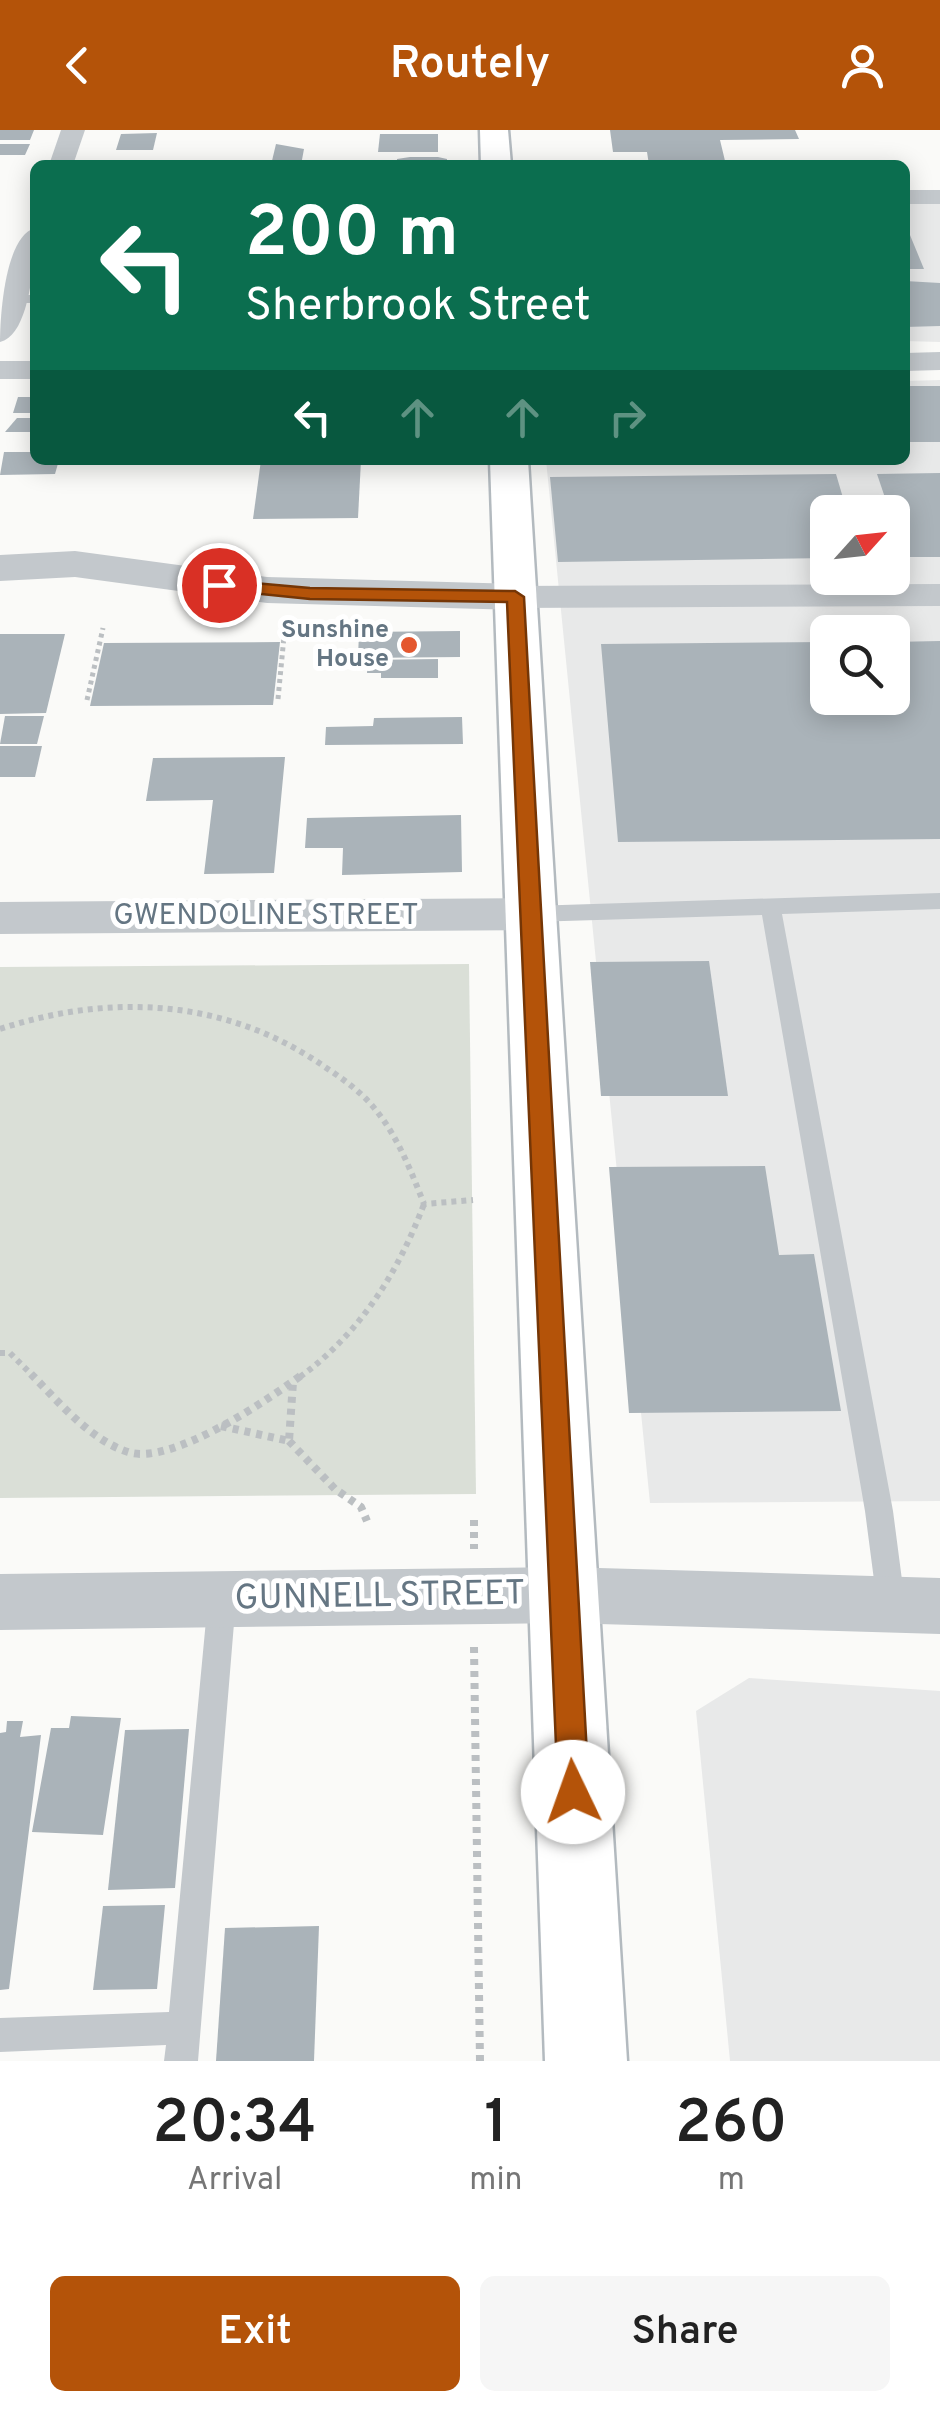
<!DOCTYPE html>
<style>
:root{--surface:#fff;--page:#f6f6f6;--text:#222;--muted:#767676;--accent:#b45309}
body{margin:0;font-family:Overpass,sans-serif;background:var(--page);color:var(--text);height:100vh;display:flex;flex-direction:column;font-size:38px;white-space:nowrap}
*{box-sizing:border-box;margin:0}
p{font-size:32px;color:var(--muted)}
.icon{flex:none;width:55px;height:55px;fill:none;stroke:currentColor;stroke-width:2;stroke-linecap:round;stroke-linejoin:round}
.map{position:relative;height:1931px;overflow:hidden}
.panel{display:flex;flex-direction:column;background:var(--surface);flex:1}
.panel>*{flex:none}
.hud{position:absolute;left:30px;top:30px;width:880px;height:305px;border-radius:15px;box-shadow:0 5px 25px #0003;background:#0b6e4f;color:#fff;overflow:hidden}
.needle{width:65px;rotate:63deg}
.fabs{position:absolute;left:810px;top:365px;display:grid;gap:20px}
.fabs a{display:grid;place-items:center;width:100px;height:100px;border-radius:15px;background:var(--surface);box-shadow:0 5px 25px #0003;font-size:50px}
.pin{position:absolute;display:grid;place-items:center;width:85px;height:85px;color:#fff;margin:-42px;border:5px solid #fff;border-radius:50%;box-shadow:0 2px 10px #0007}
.me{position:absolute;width:110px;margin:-55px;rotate:357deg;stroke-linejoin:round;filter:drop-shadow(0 0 8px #0008)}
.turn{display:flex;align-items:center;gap:35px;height:210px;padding:0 50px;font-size:45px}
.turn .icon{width:130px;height:130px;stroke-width:2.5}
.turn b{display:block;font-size:70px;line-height:85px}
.lanes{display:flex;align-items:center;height:95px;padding:0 50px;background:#0003;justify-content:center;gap:50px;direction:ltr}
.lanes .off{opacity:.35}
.eta{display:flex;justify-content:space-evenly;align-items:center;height:170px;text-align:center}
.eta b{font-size:60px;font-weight:600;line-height:70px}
.button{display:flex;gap:20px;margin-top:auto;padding:20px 50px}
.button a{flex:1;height:115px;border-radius:15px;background:var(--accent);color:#fff;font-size:40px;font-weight:600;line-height:115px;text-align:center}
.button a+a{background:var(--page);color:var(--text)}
header{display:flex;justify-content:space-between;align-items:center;height:130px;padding:0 50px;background:var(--accent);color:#fff;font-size:45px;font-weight:600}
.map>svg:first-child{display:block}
.built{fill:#e8e9e9;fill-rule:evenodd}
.green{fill:#dadfd7}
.building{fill:#aab3b9}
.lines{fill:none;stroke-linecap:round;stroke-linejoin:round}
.secondary-casing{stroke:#b3babf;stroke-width:5}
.path-far2{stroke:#bbbfc2;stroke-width:5;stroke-dasharray:4 4;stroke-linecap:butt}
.path-far1{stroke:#bbbfc2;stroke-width:6;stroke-dasharray:5 5;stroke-linecap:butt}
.path{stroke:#bbbfc2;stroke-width:8;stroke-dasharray:6 6;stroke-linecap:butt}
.service{fill:#c3c8cc;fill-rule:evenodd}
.minor{fill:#c3c8cc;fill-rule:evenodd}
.tertiary{fill:#c3c8cc;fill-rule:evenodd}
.secondary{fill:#fff;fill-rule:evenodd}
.route{fill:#b45309;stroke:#753606;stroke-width:2.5}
.poi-dot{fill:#e4572e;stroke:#fff;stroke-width:4}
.labels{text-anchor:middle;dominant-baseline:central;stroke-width:10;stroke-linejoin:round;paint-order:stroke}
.far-poi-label{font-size:25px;font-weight:bold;fill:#657683;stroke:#fff;text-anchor:end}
.street-label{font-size:30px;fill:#657683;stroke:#fff}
.near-street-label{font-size:35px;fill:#657683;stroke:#fff}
</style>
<header><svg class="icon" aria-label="back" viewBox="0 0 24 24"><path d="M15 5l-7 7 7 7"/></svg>Routely<svg class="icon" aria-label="person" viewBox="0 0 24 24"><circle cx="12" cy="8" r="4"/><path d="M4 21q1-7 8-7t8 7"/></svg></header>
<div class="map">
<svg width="940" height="1931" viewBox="0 0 940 1931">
<rect width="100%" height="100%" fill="#fafaf8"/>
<!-- built -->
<g class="built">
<polygon points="940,70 940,212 905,211 905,71"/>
<path d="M940 250V1371L650 1373 546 330H905V251ZM828 382H892V448H828ZM828 502H892V568H828Z"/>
<polygon points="749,1548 940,1561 940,1931 730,1931 696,1581"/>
</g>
<!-- green -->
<polygon class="green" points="469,834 476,1364 0,1368 0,837"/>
<!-- building -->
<g class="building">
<polygon points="0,0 34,0 30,10 0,10"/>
<polygon points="610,0 795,0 799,9 720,10 726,35 649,35 647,22 613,22"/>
<polygon points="157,3 153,20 116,20 121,4"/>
<polygon points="380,4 438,4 438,22 378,22"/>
<polygon points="0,14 30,14 25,25 0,25"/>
<polygon points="276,14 304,19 301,35 271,35"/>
<polygon points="410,27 438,27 447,29 447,34 397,35 397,29"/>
<polygon points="905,93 924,139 905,139"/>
<polygon points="905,151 940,153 940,196 905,197"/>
<rect x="905" y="256" width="35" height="56"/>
<polygon points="18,267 35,267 35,283 13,283"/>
<polygon points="17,288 35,288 35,302 5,302"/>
<polygon points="4,322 35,322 35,330 59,330 55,344 0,345"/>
<polygon points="261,330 361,330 358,388 253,389"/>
<polygon points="940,343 940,427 905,427 877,344"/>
<polygon points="836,344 846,378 815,378 828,428 558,432 550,347"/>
<polygon points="460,501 460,527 358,528 359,502"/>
<polygon points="0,504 65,504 46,583 0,584"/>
<polygon points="940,511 940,709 618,712 601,514 828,512 828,568 892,568 892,512"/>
<polygon points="280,512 273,575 90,576 104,513"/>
<polygon points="438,529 438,548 381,548 381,543 367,543 368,530"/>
<polygon points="5,586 44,586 37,614 0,614"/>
<polygon points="462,587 463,614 325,615 326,597 373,596 374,588"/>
<polygon points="0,616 42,616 35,647 0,647"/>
<polygon points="285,627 274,743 204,744 213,670 146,671 153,628"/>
<polygon points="461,685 462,742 342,745 343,718 305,718 307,688"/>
<polygon points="709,831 728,966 601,966 590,832"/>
<polygon points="765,1036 779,1125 814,1124 841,1281 629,1283 609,1037"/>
<polygon points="71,1586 121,1588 103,1705 32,1702 51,1598 69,1598"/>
<polygon points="7,1591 23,1591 20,1607 41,1605 9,1859 0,1860 0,1603 6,1602"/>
<polygon points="189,1599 175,1758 108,1760 125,1600"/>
<polygon points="165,1775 157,1859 93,1860 103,1776"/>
<polygon points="319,1796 314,1931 216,1931 225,1798"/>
</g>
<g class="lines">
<!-- secondary casing -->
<g class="secondary-casing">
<g id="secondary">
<polygon points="480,0 508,0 511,35 481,35"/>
<polygon points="490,330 528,330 627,1931 545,1931"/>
</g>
</g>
<!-- path-far2 -->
<g class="path-far2">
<polyline points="278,569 285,496"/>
<polyline points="87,570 103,498"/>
</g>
<!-- path-far1 -->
<g class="path-far1">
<path d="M0 899C107 864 220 868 316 931 337 945 359 959 375 979 398 1007 411 1041 424 1074L473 1070"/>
<polyline points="0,1223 10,1223 34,1247"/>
<path d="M300 1247C360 1203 398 1143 424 1074"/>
</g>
<!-- path -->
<g class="path">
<path d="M31 1244C59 1272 90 1310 128 1322 171 1336 268 1270 303 1244"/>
<polyline points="221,1296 289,1311 293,1252"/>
<polyline points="289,1311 335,1359 361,1377 367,1391"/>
<polyline points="474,1390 474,1419"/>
<polyline points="474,1517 480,1931"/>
</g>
<!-- service -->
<g class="service">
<polygon points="35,165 35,173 13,173 6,169 13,165"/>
<polygon points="940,763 940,779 782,784 893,1381 905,1473 901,1483 891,1487 881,1483 877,1473 865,1381 762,785 531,792 521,784 531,776"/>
<polygon points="222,1455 232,1459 236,1469 198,1931 164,1931 166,1915 0,1922 0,1888 169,1882 208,1469 212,1459"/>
</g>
<!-- minor -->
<g class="minor">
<polygon points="61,0 85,0 73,35 49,35"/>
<rect x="905" y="60" width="35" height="14"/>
<path d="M35 98C35 125 31 205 0 212 0 186 5 106 35 98Z"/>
<polygon points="940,222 940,240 905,241 905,223"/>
<rect x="0" y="231" width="35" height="18"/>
<polygon points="940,454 940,476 515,478 503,475 498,467 503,459 515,456"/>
<polygon points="531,768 545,773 551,784 545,795 531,800 0,804 0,772"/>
<polygon points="564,1437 940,1448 940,1504 564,1493 0,1500 0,1444"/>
</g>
<!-- tertiary -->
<polygon class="tertiary" points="75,421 267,447 515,454 530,458 536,467 530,476 515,480 267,473 75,447 0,451 0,425"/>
<!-- secondary -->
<use href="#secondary" class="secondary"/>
</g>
<!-- route -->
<polygon class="route" points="219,450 310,458 515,461 524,467 589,1662 584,1673 573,1678 562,1673 558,1662 507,472 310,469 213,459 211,455"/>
<!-- markers -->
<circle class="poi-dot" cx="409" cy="515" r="10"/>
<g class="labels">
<!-- far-poi labels -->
<g class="far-poi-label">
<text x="389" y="501">Sunshine<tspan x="389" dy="29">House</tspan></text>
</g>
<!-- street labels -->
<g class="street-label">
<text x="266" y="786">GWENDOLINE STREET</text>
</g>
<!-- near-street labels -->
<g class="near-street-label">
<text transform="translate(380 1467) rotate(-1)">GUNNELL STREET</text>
</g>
</g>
</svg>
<div class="fabs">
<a><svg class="needle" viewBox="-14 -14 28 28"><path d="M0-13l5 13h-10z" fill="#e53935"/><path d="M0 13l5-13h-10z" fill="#767676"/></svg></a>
<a><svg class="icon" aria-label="search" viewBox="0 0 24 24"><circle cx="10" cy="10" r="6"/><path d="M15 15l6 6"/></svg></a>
</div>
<div class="pin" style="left:219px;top:455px;background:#d93025"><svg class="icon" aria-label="arrive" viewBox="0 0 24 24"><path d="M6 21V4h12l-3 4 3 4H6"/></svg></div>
<svg class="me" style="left:573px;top:1662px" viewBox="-20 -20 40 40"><circle r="19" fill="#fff"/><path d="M0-13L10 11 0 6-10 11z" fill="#b45309"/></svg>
<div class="hud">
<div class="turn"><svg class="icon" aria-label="left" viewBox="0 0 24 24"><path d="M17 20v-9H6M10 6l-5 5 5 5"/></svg><div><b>200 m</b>Sherbrook Street</div></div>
<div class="lanes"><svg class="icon" aria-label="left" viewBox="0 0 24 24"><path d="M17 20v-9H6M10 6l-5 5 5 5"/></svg><svg class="icon off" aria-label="ahead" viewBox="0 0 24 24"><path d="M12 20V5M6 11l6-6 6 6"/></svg><svg class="icon off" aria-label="ahead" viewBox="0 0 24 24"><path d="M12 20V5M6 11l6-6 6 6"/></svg><svg class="icon off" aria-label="right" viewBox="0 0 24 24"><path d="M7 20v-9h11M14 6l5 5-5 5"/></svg></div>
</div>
</div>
<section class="panel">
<div class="eta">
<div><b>20:34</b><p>Arrival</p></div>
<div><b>1</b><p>min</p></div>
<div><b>260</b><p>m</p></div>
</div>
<div class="button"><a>Exit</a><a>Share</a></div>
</section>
